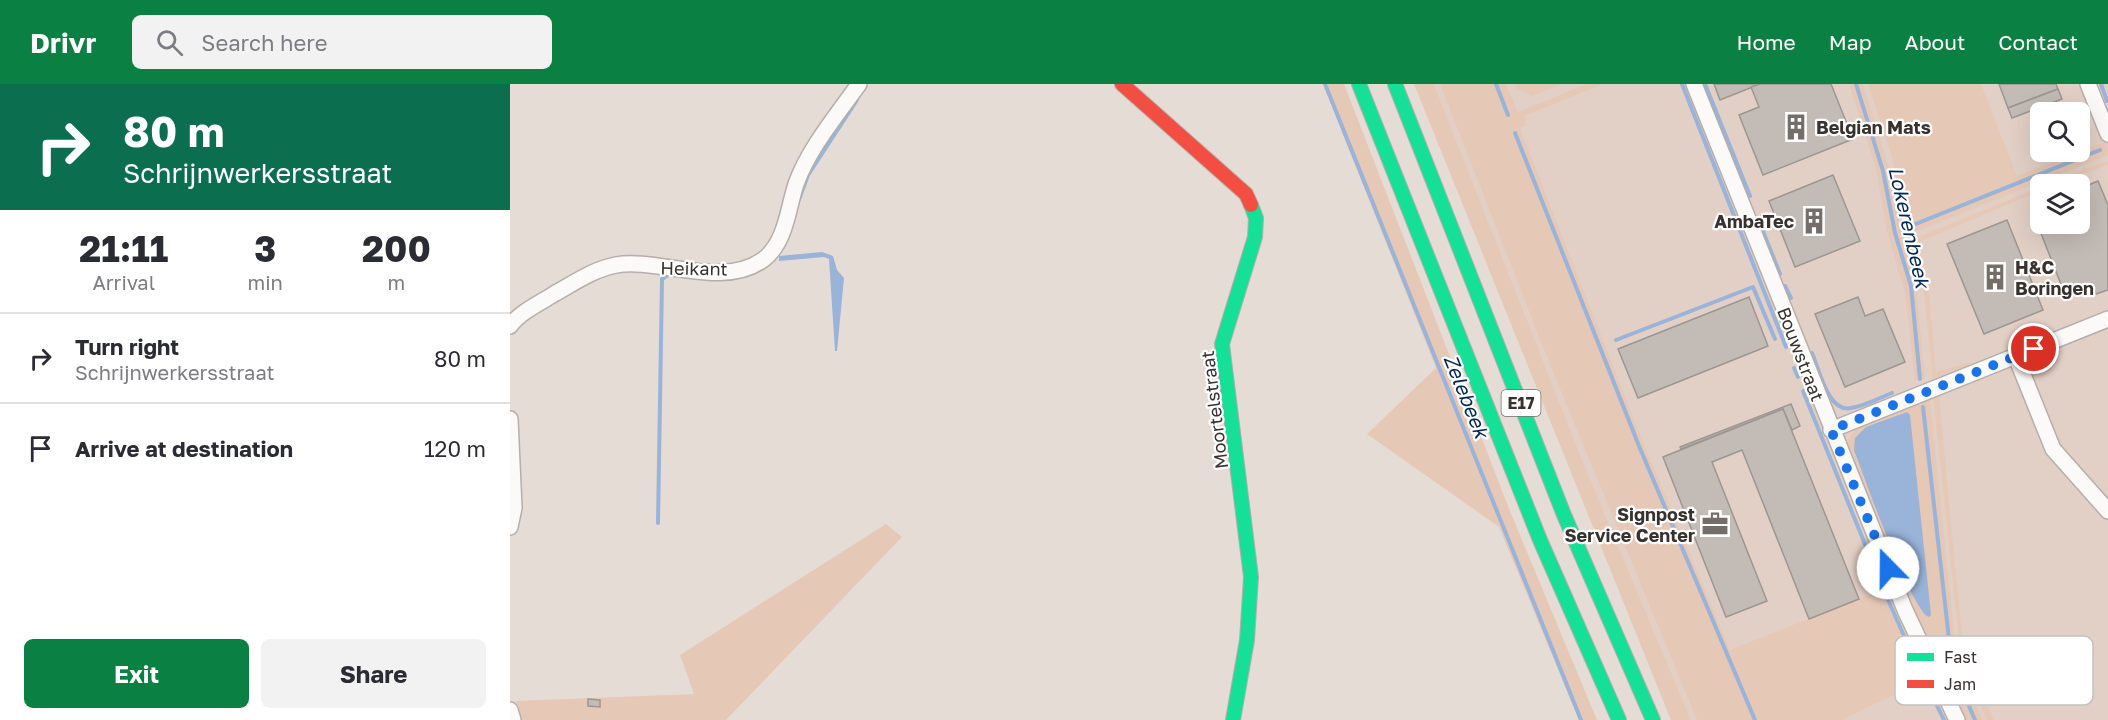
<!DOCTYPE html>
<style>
:root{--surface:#fff;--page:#f2f2f3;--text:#2b2b33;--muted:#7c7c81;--line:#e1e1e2;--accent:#0b8043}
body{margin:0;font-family:"Golos Text",sans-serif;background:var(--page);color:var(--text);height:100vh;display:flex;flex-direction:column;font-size:22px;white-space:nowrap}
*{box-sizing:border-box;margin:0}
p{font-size:20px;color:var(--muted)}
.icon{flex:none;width:33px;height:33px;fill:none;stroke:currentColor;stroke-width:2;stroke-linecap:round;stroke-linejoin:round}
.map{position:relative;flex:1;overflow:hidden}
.details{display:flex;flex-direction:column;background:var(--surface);width:510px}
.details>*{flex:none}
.banner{background:#0b6e4f;color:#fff;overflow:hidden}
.fabs{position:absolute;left:1520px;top:18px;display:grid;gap:12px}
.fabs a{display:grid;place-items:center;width:60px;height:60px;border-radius:9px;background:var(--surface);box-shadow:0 6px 24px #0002;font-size:30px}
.pin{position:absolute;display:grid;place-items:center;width:51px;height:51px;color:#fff;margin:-26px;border:3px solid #fff;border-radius:50%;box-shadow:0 2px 6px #0007}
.me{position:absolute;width:66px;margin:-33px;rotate:338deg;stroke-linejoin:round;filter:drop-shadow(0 0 4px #0008)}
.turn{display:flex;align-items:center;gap:21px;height:126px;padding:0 24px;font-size:27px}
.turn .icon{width:78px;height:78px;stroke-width:2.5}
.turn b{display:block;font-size:42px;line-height:51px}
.eta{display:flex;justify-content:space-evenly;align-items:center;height:102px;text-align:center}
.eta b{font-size:36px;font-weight:700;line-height:42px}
.action{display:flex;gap:12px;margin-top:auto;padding:12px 24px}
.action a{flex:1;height:69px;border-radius:9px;background:var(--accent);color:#fff;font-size:24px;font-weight:700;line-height:69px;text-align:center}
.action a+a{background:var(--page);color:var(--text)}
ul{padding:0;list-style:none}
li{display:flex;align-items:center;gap:18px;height:90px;padding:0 24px;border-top:2px solid var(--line)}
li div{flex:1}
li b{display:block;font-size:22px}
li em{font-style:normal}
header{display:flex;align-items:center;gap:36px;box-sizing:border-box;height:84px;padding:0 30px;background:var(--accent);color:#fff}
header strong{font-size:28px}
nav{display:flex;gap:33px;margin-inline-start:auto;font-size:21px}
.search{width:420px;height:54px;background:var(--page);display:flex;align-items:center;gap:15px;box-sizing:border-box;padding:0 21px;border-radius:9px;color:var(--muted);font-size:22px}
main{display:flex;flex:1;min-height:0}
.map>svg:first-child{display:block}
.built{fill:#e2d0c6;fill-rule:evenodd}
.green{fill:#e6c8b6}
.water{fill:#99b3d9}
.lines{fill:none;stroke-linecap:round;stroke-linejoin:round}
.stream{stroke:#99b3d9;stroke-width:4}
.building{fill:#c3bbb6;stroke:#9d9691;stroke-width:1.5}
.street-casing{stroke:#b6aeaa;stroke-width:18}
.fast-casing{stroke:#b6aeaa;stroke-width:16}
.jam-casing{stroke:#b6aeaa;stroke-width:16}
.street{stroke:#fbfaf9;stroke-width:15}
.fast{stroke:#16e098;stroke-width:14}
.jam{stroke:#f24e42;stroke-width:14}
.route{stroke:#1a73e8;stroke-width:10;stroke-dasharray:0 18}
.labels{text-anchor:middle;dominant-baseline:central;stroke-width:4.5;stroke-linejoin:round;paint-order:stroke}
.shield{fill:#fff;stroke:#746f6c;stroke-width:1.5}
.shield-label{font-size:16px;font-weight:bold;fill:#38312d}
.poi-label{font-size:18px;font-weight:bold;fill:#38312d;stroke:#fff;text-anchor:start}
.street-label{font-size:18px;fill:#38312d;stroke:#fff}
.water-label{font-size:20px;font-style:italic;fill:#00275a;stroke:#fff}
.key{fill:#fff;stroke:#c3c1c0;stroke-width:1.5}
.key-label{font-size:16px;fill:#38312d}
</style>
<header>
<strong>Drivr</strong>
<div class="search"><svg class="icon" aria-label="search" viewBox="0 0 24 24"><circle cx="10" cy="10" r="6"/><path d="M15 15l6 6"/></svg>Search here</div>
<nav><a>Home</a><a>Map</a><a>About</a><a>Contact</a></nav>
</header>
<main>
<section class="details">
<div class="banner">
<div class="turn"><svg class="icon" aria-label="right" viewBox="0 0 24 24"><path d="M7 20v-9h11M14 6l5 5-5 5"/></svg><div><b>80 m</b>Schrijnwerkersstraat</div></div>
</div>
<div class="eta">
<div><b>21:11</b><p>Arrival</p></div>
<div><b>3</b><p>min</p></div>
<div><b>200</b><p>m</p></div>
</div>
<ul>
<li><svg class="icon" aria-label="right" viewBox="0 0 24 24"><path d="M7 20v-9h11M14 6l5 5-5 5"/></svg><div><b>Turn right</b><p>Schrijnwerkersstraat</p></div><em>80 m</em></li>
<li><svg class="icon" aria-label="arrive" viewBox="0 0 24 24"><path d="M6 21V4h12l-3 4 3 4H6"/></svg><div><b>Arrive at destination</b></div><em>120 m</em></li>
</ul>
<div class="action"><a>Exit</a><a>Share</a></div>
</section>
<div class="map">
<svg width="1598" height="636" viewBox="0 0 1598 636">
<rect width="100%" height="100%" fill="#e6dcd6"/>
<!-- built -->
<path class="built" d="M924 0H1598V636H1181L1071 373ZM1530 28H1569V68H1530ZM1530 100H1569V140H1530Z"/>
<!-- green -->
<g class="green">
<polygon points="817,0 834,0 1000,427 1087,636 1069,636 989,443 857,350 926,284 831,46 835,45"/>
<polygon points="904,0 924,0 1071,373 1181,636 1161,636"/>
<polygon points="930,0 996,0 1008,28 1077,0 1093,0 1014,32 1017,41 1010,44 1128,346 1220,566 1371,506 1412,597 1332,636 1187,636 1039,278"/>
<polygon points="1005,0 1051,0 1022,12 1007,5"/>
<polygon points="1339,0 1353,0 1380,88 1388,133 1406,201 1415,295 1405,296 1395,208 1377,148 1366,85"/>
<polygon points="1358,0 1471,0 1507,92 1595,58 1598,71 1400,150 1397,148 1382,73"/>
<polygon points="1594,78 1598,78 1598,81 1547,100 1537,100"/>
<polygon points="1530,103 1530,107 1407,159 1419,210 1426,288 1460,278 1459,283 1423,297 1414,209 1401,156"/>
<polygon points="1423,311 1429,312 1454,574 1484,636 1477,636 1461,601 1450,566"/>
<polygon points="1416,314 1420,316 1446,565 1454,596 1473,636 1454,636 1405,534 1337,365 1338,356 1347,343"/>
<polygon points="376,440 392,453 216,636 12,636 6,617 184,610 170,571"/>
</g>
<!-- water -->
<g class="water">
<polygon points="312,168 323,172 327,186 334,194 327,267 325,267 319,175 314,173 269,177 269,172"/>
<path d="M1397 328 1400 331 1421 531 1419 533C1401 526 1354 392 1344 366L1345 354 1356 343Z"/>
</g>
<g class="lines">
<!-- stream -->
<g class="stream">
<polyline points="815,0 1071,636"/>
<polyline points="986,0 998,31"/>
<polyline points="1172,0 1276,263"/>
<polyline points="1195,0 1240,112"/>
<polyline points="1346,0 1373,87 1385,149 1401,202 1410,295"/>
<polyline points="1591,0 1597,17"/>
<polyline points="1005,49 1129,362 1245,636"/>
<polyline points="288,118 298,91 347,16"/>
<polyline points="1248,135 1270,190"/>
<polyline points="1403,141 1590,66"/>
<polyline points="1275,202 1281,214"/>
<polyline points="1106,256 1243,203 1265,255"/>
<path d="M1302 269C1309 285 1318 329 1341 324 1355 322 1369 314 1382 309"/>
<polyline points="1284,284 1288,293"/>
<polyline points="1293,307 1363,480"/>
<polyline points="1413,323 1442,582 1465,636"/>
<polyline points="148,439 152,195 161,189"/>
<polyline points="1370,498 1412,592"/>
<polyline points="1416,599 1434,636"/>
</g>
</g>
<!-- building -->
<g class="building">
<polygon points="1204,0 1250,0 1210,16"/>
<polygon points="1250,0 1321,0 1343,55 1253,91 1229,31 1249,23 1241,3"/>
<polygon points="1489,0 1546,0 1548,5 1498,24"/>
<polygon points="1548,5 1552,15 1502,34 1498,24"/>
<polygon points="1323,91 1350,157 1285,183 1259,117"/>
<polygon points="1588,97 1598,121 1598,206 1586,210 1583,203 1556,213 1521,124 1530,120 1530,140 1569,140 1569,105"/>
<polygon points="1497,136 1533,226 1474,250 1437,160"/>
<polygon points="1239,213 1258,262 1128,314 1108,265"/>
<polygon points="1348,213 1355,232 1373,225 1395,278 1335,303 1305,230"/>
<polygon points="1281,320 1290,342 1282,346 1273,325 1171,365 1170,363"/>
<polygon points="1273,325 1349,515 1299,535 1232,366 1202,378 1257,517 1216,533 1153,373"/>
<polygon points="78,615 90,616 90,623 78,622"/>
</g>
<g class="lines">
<!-- street casing -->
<g class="street-casing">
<g id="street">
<polyline points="1184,0 1395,526 1447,636"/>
<polyline points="1578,0 1598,50"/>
<path d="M0 242C10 228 30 219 44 210 64 199 84 185 106 181 147 173 213 206 254 175 276 158 278 124 286 100 299 64 327 31 349 0"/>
<polyline points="1506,273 1543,365 1598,427"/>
<polyline points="0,335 4,424 0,443"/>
<polyline points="1321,346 1598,235"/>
<polyline points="0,626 3,636"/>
</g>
</g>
<!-- fast casing -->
<g class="fast-casing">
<g id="fast">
<polyline points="849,0 1030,456 1109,636"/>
<polyline points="885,0 1054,431 1143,636"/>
<polyline points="723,636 737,556 741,493 712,260 745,153 746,134 741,121"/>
</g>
</g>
<!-- jam casing -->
<g class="jam-casing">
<polyline id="jam" points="612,0 736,110 741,121"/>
</g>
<!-- street -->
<use href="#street" class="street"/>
<!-- fast -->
<use href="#fast" class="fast"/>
<!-- jam -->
<use href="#jam" class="jam"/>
</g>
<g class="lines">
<!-- route -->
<polyline class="route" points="1378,484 1321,346 1524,265"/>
</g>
<!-- icons -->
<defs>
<g id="building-bare" transform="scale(2.07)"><path d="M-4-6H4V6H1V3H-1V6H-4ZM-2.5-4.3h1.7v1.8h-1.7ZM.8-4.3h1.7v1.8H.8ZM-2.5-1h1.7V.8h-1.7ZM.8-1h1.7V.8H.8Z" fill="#756d68" stroke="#fff" stroke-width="2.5" paint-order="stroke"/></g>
<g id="office-bare" transform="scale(2.07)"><path d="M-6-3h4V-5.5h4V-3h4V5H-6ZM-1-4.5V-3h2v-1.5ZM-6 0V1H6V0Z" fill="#756d68" stroke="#fff" stroke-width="2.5" paint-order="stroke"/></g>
</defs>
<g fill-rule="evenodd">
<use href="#building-bare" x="1286" y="43"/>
<use href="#building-bare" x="1304" y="137"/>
<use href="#building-bare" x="1485" y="193"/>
<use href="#office-bare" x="1205" y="440"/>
</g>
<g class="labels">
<!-- shield labels -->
<rect class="shield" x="991.5" y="306" width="39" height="26" rx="4.5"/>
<g class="shield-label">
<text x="1011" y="319">E17</text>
</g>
<!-- poi labels -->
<g class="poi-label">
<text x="1306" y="43">Belgian Mats</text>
<text x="1284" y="137" text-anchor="end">AmbaTec</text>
<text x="1505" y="183">H&amp;C<tspan x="1505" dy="21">Boringen</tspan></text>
<text x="1185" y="430" text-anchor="end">Signpost<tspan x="1185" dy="21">Service Center</tspan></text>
</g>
<!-- street labels -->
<g class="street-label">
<text transform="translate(184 184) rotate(1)">Heikant</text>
<text transform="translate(1291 270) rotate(69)">Bouwstraat</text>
<text transform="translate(704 326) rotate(-97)">Moortelstraat</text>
</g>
<!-- water labels -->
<g class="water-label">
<text transform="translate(1400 143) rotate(77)">Lokerenbeek</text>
<text transform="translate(957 312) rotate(68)">Zelebeek</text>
</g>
</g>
<!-- legend -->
<rect x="1385" y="552" width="198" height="69" rx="9" class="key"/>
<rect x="1397" y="569" width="27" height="8" fill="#16e098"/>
<rect x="1397" y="596" width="27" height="8" fill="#f24e42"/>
<g class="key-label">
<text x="1434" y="579">Fast</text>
<text x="1434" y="606">Jam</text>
</g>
</svg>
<div class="fabs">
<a><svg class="icon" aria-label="search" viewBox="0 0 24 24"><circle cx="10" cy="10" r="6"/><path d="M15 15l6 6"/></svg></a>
<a><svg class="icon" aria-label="layers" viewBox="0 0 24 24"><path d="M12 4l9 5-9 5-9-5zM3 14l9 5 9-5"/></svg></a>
</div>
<div class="pin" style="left:1524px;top:265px;background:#d93025"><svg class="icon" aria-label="arrive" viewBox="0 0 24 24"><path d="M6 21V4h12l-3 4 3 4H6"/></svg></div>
<svg class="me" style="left:1378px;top:484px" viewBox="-20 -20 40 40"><circle r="19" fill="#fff"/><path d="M0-13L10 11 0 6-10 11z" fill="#1a73e8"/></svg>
</div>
</main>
